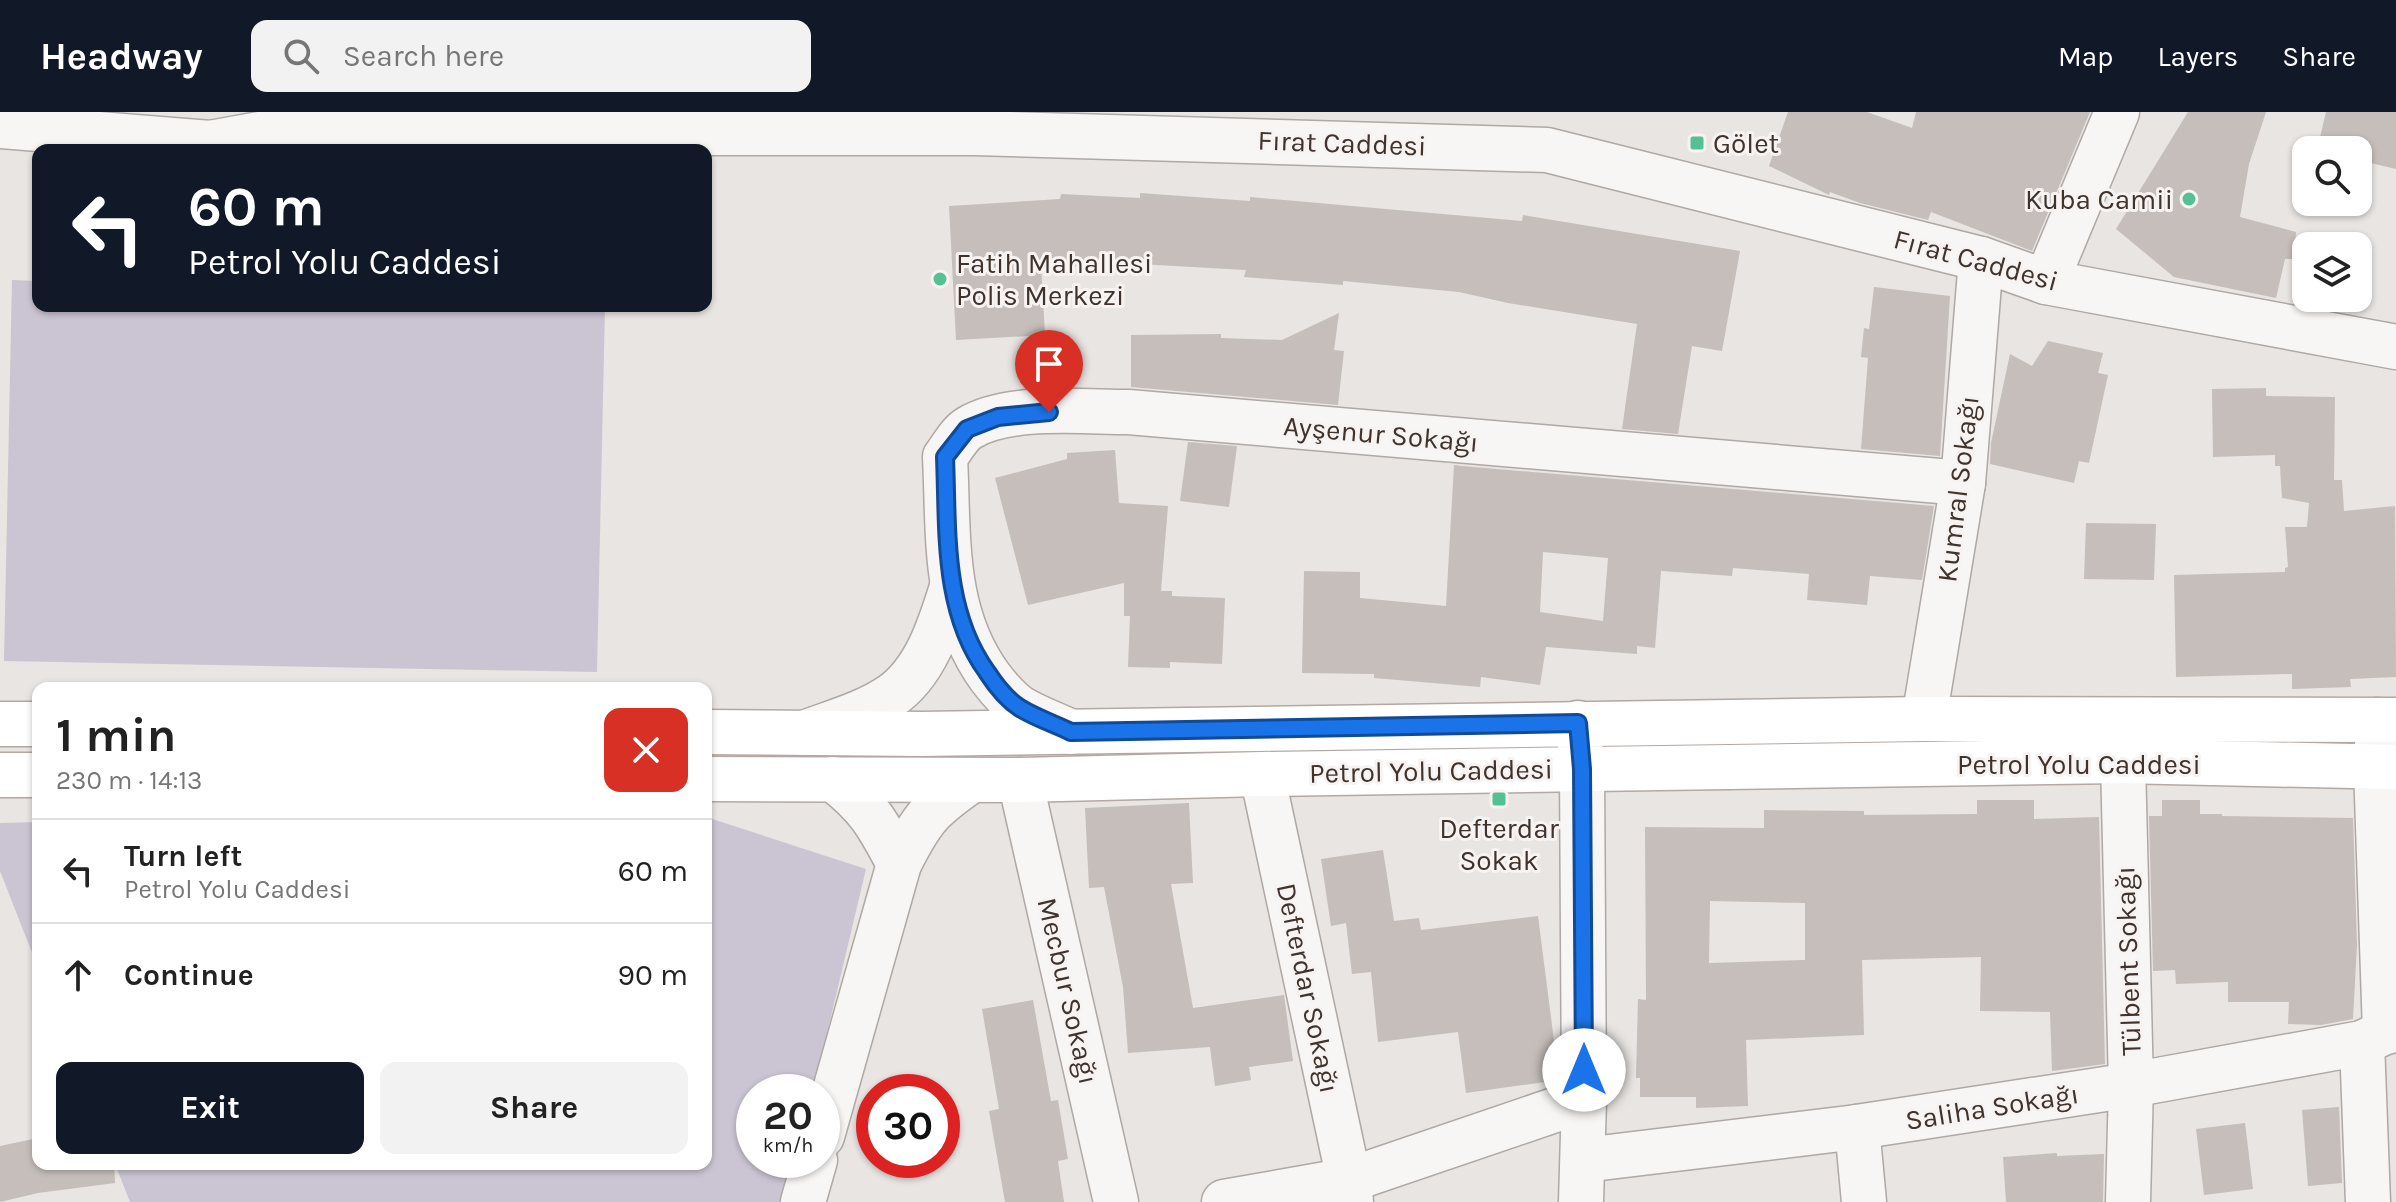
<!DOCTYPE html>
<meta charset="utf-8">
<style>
:root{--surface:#fff;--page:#f2f2f2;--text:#222;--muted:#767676;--line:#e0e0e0;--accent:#111827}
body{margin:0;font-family:Karla,sans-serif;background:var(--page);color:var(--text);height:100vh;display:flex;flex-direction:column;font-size:30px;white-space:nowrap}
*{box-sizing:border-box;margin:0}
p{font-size:26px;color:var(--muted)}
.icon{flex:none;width:44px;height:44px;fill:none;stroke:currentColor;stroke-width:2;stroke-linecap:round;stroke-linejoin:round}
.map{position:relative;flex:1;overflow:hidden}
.drawer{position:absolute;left:32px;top:570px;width:680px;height:488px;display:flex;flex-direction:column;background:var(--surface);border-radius:16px;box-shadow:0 2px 6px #0004}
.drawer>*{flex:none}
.guide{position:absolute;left:32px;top:32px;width:680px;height:168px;border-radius:16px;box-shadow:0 2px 6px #0004;background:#111827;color:#fff;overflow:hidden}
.tools{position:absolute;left:2292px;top:24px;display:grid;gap:16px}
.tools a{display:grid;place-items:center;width:80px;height:80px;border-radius:16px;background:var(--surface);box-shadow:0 2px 6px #0004;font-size:40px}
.speed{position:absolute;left:736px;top:962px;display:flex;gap:16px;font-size:40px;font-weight:700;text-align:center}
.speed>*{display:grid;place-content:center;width:104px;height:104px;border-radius:50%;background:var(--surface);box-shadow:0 2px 6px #0004;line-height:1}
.speed small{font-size:20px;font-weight:400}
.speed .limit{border:12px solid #d22;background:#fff;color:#111}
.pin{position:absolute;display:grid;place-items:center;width:68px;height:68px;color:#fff;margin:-82px -34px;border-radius:50% 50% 50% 0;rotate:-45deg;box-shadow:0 0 8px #0007}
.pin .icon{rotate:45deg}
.me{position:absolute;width:88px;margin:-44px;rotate:0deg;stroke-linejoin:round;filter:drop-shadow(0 0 6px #0008)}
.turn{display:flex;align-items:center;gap:28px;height:168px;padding:0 24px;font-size:36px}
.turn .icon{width:104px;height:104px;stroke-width:2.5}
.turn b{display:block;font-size:56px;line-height:68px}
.round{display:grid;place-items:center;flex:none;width:84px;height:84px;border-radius:16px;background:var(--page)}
.headline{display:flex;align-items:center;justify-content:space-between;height:136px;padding:0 24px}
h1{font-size:48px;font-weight:700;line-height:60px}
.action{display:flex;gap:16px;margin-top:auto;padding:16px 24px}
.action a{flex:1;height:92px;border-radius:16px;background:var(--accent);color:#fff;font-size:32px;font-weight:700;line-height:92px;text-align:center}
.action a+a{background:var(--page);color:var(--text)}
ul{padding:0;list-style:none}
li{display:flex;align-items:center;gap:24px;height:104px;padding:0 24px;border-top:2px solid var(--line)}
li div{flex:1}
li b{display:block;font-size:30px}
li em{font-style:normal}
header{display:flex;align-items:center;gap:48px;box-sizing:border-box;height:112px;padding:0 40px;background:var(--accent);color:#fff}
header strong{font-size:38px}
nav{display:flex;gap:44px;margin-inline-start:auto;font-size:28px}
.search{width:560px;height:72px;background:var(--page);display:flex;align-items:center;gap:20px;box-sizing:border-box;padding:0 28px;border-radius:16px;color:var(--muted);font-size:30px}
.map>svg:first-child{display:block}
.green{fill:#cbc4d2}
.building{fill:#c5beba;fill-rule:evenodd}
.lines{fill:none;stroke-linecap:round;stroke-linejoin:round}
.minor-casing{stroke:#afa8a4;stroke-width:47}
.major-casing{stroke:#b4a8a3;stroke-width:47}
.minor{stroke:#f8f6f5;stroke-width:44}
.major{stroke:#fff;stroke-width:44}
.route-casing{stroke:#114b97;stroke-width:20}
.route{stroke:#1a73e8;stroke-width:14}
.poi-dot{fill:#55c093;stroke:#f7f3f2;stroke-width:3}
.labels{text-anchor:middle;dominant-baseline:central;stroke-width:6;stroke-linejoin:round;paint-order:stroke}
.street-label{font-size:28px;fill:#3f332c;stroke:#f7f3f2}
.poi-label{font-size:28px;fill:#3f332c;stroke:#f7f3f2;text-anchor:start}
</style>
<header>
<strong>Headway</strong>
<div class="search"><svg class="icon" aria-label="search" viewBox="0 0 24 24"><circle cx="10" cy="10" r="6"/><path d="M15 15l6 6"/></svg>Search here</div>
<nav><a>Map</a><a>Layers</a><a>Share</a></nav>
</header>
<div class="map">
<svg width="2396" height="1090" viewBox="0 0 2396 1090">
<rect width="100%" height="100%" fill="#e9e5e2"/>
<!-- green -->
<g class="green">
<polygon points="12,168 38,169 38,194 605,194 597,560 4,549"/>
<polygon points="706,705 866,757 813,980 754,980 754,1048 796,1048 786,1090 130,1090 115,1052 706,1052"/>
<polygon points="38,710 38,856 0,759 0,711"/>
</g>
<!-- building -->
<g class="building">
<polygon points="1788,0 1867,0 1912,16 1916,0 2090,0 2032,139 1931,100 1928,108 1860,91 1830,80 1829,83 1769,54"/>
<polygon points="2188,0 2266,0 2249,52 2240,105 2296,120 2294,147 2285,147 2276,186 2174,165 2116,117"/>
<polygon points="2326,0 2396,0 2396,57 2358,48 2358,38 2317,38"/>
<polygon points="1140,81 1250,89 1250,85 1522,109 1523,103 1740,139 1722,239 1692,234 1678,322 1622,317 1637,212 1508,191 1459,180 1343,169 1343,173 1244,165 1246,158 1102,150 1101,156 1041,152 1045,223 956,228 949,94 1060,87 1061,82 1140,86"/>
<polygon points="1874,175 1950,184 1940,344 1861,337 1868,246 1861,245 1864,216 1869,217"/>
<polygon points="1339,201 1334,238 1344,239 1338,293 1131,275 1131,223 1221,222 1221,226 1282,228"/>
<polygon points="2048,229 2103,241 2098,261 2108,263 2089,351 2079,349 2074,371 1990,352 1991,331 2010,242 2032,254"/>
<polygon points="2266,276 2266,284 2335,285 2334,368 2342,368 2344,399 2395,394 2396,565 2350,567 2351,575 2292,577 2292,562 2176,565 2174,463 2285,460 2285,456 2288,455 2285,415 2307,415 2309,391 2282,386 2280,354 2275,354 2275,343 2213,345 2212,277"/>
<polygon points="1188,330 1237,334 1229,395 1180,389"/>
<polygon points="1115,338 1119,391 1168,394 1161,479 1172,479 1172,484 1225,486 1222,552 1170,550 1170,556 1128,555 1130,504 1124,504 1124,471 1028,493 995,366 1067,347 1067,341"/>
<path d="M1454 353 1462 354 1934 394 1922 468 1870 464 1867 493 1807 488 1809 462 1733 456 1732 464 1661 459 1655 536 1637 534V542L1546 535 1540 573 1481 565 1480 575 1374 566V562L1302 561 1304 459 1360 460V486L1446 494ZM1543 440 1608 446 1603 509 1540 500Z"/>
<polygon points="2086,411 2156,412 2154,468 2084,467"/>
<path d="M1977 688H2034V707L2099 705 2105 952 2052 959 2050 900 1980 899 1981 845 1862 848 1864 923 1746 928 1748 994 1696 996V985H1640V966H1636L1638 887 1646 888 1645 715 1764 716V698L1864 699V703L1977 702ZM1710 789 1805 791V848L1709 851Z"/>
<polygon points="2162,688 2200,688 2200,702 2222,702 2222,704 2353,706 2357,833 2353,907 2321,913 2288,912 2289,890 2228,890 2228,870 2176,872 2175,858 2153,859 2149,704 2162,704"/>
<polygon points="1189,691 1193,771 1171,772 1193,896 1284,883 1293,949 1249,955 1251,968 1215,974 1210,935 1128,941 1123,875 1104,775 1089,776 1085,696"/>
<polygon points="1383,738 1394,809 1419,806 1421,818 1538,804 1559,968 1466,981 1458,920 1378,930 1371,860 1352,862 1346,811 1331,814 1321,747"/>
<polygon points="1033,888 1051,989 1058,988 1068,1047 1058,1049 1064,1090 1005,1090 989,999 999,997 982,897"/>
<polygon points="2339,995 2342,1071 2308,1074 2302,998"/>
<polygon points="2245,1011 2253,1077 2204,1083 2196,1017"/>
<polygon points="38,1026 38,1052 114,1052 115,1071 38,1081 0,1090 0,1034"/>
<polygon points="2057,1041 2057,1044 2104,1042 2103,1090 2006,1090 2003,1045"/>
</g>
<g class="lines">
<!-- minor casing -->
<g class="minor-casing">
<g id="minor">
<polyline points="0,14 210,31 265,21 974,21 1547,38 1981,147 2046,170 2396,235"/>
<polyline points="2046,170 2117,0"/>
<polyline points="1924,607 1963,371 1981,147"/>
<polyline points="2378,608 2376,655 2385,920"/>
<polyline points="2122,610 2131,973 2128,1090"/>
<polyline points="1578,611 1582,657 1584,988 1581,1090"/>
<path d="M1071 620C1055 612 1036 606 1020 596 1008 588 999 577 990 565 942 499 949 423 945 345 952 336 959 322 969 316 1009 292 1082 300 1128 300L1963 371"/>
<path d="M804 621C833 610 866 601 891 584 926 560 940 513 952 475"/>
<polyline points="1262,662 1349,1068 1351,1090"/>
<path d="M833 667C869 695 878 712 899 752"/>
<polyline points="1020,668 1116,1090"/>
<polyline points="2362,931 2368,1090"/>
<polyline points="1857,1015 1864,1090"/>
<path d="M822 1024 899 752C922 706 930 697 972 668"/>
<polyline points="1584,1048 1857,1015 2131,973 2362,931 2385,920 2396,918"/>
<polyline points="803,1090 815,1048"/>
<polyline points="1224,1090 1349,1068 1584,988"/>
</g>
</g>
<!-- major casing -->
<g class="major-casing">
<g id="major">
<polyline points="0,612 38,612"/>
<polyline points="706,620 922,622 1924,607 2396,608"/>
<polyline points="0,663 38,663"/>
<polyline points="706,667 1020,668 1262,662 2122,649 2396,655"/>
</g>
</g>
<!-- minor -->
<use href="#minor" class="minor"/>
<!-- major -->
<use href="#major" class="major"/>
</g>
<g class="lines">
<!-- route casing -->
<g class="route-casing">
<path id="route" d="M1049 300 998 305 967 317 945 345C948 418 942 498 987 560 996 574 1006 587 1020 596 1036 606 1055 612 1071 620L1578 611 1582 657 1584 958"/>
</g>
<!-- route -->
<use href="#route" class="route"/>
</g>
<!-- markers -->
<g class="poi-dot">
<rect x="1689" y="23" width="16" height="16" rx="4"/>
<circle cx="2189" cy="87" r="8"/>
<circle cx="940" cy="167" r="8"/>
<rect x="1491" y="679" width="16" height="16" rx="4"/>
</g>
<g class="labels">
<!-- street labels -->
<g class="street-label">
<text transform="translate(1342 31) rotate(2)">Fırat Caddesi</text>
<text transform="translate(1976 148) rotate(15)">Fırat Caddesi</text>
<text transform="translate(1381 322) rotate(5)">Ayşenur Sokağı</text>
<text transform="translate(1958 377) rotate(-83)">Kumral Sokağı</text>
<text x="2079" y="652">Petrol Yolu Caddesi</text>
<text transform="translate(1431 659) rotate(-1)">Petrol Yolu Caddesi</text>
<text transform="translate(2128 849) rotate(-92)">Tülbent Sokağı</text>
<text transform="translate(1308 876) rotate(78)">Defterdar Sokağı</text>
<text transform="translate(1068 879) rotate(77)">Mecbur Sokağı</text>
<text transform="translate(1992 995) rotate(-9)">Saliha Sokağı</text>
</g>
<!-- poi labels -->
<g class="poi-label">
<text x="1713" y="31">Gölet</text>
<text x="2173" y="87" text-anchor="end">Kuba Camii</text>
<text x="956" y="151">Fatih Mahallesi<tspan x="956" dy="32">Polis Merkezi</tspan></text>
<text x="1499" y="716" text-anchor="middle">Defterdar<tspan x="1499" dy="32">Sokak</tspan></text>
</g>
</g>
</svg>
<div class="tools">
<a><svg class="icon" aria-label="search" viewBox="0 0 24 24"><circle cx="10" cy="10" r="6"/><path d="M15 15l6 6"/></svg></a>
<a><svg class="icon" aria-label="layers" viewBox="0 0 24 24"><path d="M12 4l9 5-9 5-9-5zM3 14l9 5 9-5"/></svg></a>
</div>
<div class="speed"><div>20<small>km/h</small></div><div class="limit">30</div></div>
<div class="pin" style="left:1049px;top:300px;background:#d93025"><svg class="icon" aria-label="arrive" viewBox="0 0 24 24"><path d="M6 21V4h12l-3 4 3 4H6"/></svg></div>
<svg class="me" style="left:1584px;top:958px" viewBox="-20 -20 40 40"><circle r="19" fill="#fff"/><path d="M0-13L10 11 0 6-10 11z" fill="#1a73e8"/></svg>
<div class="guide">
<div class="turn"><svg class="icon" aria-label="left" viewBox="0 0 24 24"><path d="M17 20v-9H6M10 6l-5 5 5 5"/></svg><div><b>60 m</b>Petrol Yolu Caddesi</div></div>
</div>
<section class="drawer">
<div class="headline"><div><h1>1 min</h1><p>230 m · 14:13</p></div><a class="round" style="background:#d93025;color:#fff"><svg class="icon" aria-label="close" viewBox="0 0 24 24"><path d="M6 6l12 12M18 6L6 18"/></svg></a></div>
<ul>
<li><svg class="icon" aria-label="left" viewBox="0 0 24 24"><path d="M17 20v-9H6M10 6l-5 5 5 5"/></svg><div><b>Turn left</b><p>Petrol Yolu Caddesi</p></div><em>60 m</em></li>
<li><svg class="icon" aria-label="ahead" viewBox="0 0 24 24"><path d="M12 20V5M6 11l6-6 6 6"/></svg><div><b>Continue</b></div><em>90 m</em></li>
</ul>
<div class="action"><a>Exit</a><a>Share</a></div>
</section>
</div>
